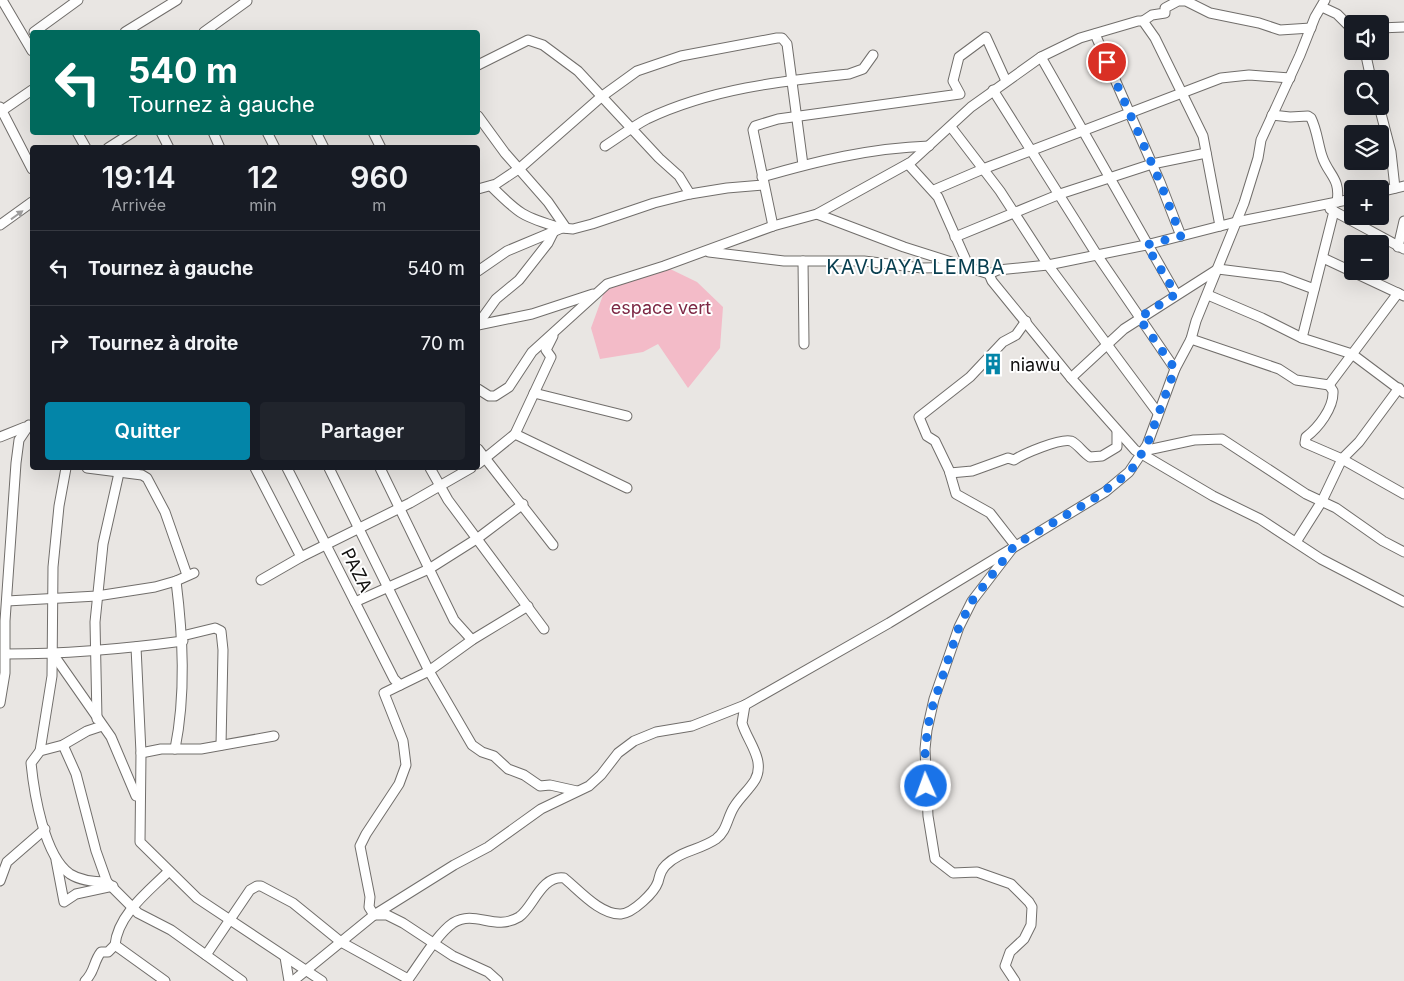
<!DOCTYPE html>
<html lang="fr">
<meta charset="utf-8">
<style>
:root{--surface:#171b24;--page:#20242c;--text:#f1f3f6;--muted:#9ea1a6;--line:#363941;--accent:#0385a8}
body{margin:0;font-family:Inter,sans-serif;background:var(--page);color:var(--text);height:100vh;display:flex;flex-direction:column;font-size:19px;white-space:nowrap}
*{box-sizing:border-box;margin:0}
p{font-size:16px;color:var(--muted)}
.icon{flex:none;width:28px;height:28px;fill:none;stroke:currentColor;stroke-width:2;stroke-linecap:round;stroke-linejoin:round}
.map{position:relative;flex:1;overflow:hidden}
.drawer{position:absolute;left:30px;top:145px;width:450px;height:325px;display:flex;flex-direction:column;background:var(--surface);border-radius:5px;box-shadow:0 5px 20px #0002}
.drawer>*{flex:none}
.top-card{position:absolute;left:30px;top:30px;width:450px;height:105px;border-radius:5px;box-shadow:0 5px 20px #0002;background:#00695c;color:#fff;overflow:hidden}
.controls{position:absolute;left:1344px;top:15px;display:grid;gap:10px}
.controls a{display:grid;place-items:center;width:45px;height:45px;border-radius:5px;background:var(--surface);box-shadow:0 5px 20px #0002;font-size:25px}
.pin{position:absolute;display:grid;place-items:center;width:42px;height:42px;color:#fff;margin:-21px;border:2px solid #fff;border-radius:50%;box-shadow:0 1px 5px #0007}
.me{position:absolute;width:55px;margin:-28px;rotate:358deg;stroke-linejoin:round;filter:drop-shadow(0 0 4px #0008)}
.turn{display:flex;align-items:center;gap:18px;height:105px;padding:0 15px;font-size:22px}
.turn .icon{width:65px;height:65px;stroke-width:2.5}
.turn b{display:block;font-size:35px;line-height:42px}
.eta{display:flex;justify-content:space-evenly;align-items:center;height:85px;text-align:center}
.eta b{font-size:30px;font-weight:600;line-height:35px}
.button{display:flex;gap:10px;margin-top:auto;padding:10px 15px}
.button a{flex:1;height:58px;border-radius:5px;background:var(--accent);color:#fff;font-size:20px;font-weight:600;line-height:58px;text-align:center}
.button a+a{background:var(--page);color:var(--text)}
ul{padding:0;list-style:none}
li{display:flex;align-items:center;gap:15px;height:75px;padding:0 15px;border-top:1px solid var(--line)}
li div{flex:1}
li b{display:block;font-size:19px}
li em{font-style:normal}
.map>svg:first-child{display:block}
.green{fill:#f3bbc8}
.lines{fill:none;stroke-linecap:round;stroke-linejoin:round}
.minor-casing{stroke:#716e6b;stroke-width:11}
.minor{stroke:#fff;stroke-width:9}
.oneway{fill:#a09f9f}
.route{stroke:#1a73e8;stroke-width:9;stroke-dasharray:0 16.2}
.labels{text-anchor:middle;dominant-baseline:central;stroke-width:4;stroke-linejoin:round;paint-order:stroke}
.park-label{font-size:18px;fill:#7d2845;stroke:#fff}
.poi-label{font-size:18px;fill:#11100f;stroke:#fff;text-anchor:start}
.street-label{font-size:18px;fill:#11100f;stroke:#fff}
.quarter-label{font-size:20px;letter-spacing:1px;fill:#083e4f;stroke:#fff}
</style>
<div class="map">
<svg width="1404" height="981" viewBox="0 0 1404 981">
<rect width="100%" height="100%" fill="#e9e6e3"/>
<!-- green -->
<polygon class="green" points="664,266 697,282 723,307 720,348 688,388 658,344 643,352 600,359 591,328 607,284"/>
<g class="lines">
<!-- minor casing -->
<g class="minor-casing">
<g id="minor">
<polyline points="2,0 32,51"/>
<polyline points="1322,7 1337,14 1352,29"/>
<polyline points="1143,21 1152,15 1165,13 1165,8 1178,1 1186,1 1210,13 1259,23 1280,30 1311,28"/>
<polyline points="1380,28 1404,27"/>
<polyline points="34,32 78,0"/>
<polyline points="125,32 177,0"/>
<polyline points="204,32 247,1"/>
<polyline points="1095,34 1160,182 1181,236"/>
<polyline points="1365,51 1371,79"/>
<polyline points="1041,57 1176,294"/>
<polyline points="478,65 528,40 543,45 578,71 659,158 679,176 690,194"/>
<polyline points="993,90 1097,255 1175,369"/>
<polyline points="1379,106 1391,152 1395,188"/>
<polyline points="0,107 32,169"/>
<polyline points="0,112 32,90"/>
<path d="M1272 115 1290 117 1308 116 1311 118C1317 130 1318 144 1322 156 1328 175 1341 178 1337 202"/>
<polyline points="478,116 505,153 548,202 566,228"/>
<polyline points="951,127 1000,191 1048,265 1158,413"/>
<polyline points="77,132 86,148"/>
<polyline points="161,132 169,148"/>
<polyline points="213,132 220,148"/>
<polyline points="267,132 275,148"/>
<polyline points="316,132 324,148"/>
<polyline points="373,132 381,148"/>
<path d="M605 146C619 137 632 127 647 119 710 89 781 81 849 74L863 69 873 55"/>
<polyline points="108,148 133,132"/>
<path d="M762 177C817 161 871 148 929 146"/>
<path d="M491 186C519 214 523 217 561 228"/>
<polyline points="478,189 496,184 520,168 601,97 637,71 681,56 777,38 782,38 787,44 803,165"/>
<polyline points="934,190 983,169 1221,78 1249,75 1290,78"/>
<polyline points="1380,192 1404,186"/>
<polyline points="1330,209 1404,249"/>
<polyline points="817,214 904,247 989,274 998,270 1048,265 1146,245 1236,222 1352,199"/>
<polyline points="0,225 32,202"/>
<polyline points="773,226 753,130 755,126 778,119 960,94 953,81 959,57 986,37 1006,81"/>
<polyline points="955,237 1060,194 1152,164 1206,153"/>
<polyline points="1398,247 1404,221"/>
<polyline points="709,252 784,261 864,261 922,268 969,267 938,197 908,164"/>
<polyline points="1323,258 1404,296"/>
<polyline points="803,261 804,344"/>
<polyline points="478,271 507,251 562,228 573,229 592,224 654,203 690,194 727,188 763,185"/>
<polyline points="989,274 992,281 1071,378 1135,450 1213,496 1260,519 1321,559 1404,602"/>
<polyline points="1208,295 1262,318 1302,338 1352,354 1404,393"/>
<polyline points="478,324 496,299 519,280 548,243 554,231"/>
<polyline points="478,325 532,314 593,294"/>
<polyline points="1302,338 1334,211"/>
<polyline points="1191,339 1279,369 1296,380 1329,385 1398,293"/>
<polyline points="1071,378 1124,329 1218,269 1282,277 1314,289"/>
<path d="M1329 385 1333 391C1334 408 1318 428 1306 437L1305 443 1342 459 1404 494"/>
<polyline points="478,389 489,396 495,396 509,387 532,352 607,284 664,266 773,226 817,214 911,162 971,107 1041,57 1080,38 1138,21 1143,21 1155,38 1203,136 1220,226"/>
<polyline points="534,393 627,416"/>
<polyline points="515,434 627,488"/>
<polyline points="0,437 25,427"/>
<polyline points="478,449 553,545"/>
<polyline points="1143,451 1194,440 1222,439 1306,494 1336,508 1383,541 1404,552"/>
<polyline points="478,464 515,434 551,357 546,350 553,336"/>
<polyline points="87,468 142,475 147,478 165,512 187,575"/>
<polyline points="255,468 301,557 261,580"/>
<polyline points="287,468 394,679 400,685"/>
<polyline points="329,468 429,671 472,745 482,752 494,756 508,769 524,775 540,786 550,785 577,791"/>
<polyline points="380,468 454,620 472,640"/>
<polyline points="430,468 448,500 544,629"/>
<path d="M950 473 972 471 1008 458 1014 460C1023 454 1060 438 1071 441 1078 444 1083 453 1090 457L1102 456 1117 447V431"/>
<polyline points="1296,542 1322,501 1342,459 1359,442 1399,388"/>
<polyline points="301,557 410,503 471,468"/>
<polyline points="7,601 97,596 155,587 176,581 194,573"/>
<polyline points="355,602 429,569 478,538 523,504"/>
<polyline points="182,636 215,628 221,631 223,650 221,745"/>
<polyline points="136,647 141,753 140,842 197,898 322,981"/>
<path d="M6 654C65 654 124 649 183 641"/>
<polyline points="53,654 111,737 136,796"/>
<polyline points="0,703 5,673 5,621 16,463 19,440 29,425"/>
<polyline points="97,719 95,622 103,544 119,473"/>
<path d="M102 726 87 731 63 745 40 751 31 763C34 793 44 856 70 874 81 881 95 882 107 882"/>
<polyline points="63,745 76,774 96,851 107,882 138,913 171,930 242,981"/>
<path d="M175 749C186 694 183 637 176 581"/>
<polyline points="40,751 52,676 53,567 59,506 66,468"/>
<polyline points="141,753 161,749 201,749 274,736"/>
<polyline points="56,860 64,902 76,894 113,886"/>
<polyline points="0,881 7,862 45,829"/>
<polyline points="206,955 250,890 257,886 261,886 293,903 341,942 408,979"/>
<polyline points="285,957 289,981"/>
<path d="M85 981C95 972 93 962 101 952H108L115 945"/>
<path d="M165 981 115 945C118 914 149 891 169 871"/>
<polyline points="293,981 374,915 454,865 488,847 541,809 589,786 601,775 618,753 634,741 656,732 692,726 745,705 889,623 1105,492 1129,472 1147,445 1175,369 1191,339 1196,321 1244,203 1258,158 1261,140 1300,55 1315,17 1325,0"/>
<path d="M407 981C419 965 437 934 453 923 476 909 494 932 519 917 533 908 541 875 564 878 579 890 600 915 621 914 633 913 654 893 658 882 660 875 660 871 666 865 680 851 700 850 716 839 727 831 727 818 734 807 740 797 749 790 755 780 766 760 747 741 742 723L745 705"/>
<polyline points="498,981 488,972 453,956 403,923 387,915 374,915 369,907 370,897 360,846 366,834 399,784 406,765 403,741 384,693 429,671 472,640 528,606"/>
<polyline points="1015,981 1005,966 1010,952 1024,939 1031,925 1032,907 1029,902 1011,884 977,872 953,873 935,859 928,816 925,749 927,730 934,699 959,627 972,601 1015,545 990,513 956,494 949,470 935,441 927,436 919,417 970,377 1003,342 1016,335 1026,321"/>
</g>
</g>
<!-- minor -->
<use href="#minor" class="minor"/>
</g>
<!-- one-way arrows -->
<defs><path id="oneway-solid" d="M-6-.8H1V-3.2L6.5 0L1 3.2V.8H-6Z" transform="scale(1.25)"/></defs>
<use class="oneway" href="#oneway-solid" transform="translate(17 215) rotate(-36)"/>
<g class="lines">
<!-- route -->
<polyline class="route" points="926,786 925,749 930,714 959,627 972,601 1015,545 1092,500 1130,472 1147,445 1175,369 1139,318 1176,294 1146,245 1181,236 1160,182 1107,62"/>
</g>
<!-- icons -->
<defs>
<g id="building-bare" transform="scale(1.725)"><path d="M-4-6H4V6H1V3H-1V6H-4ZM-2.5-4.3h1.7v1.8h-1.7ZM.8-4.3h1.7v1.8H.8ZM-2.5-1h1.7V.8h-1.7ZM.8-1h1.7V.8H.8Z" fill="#0385a8" stroke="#fff" stroke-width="2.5" paint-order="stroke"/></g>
</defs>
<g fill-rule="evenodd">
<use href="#building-bare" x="993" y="364"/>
</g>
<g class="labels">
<!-- park labels -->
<g class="park-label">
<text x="661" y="307">espace vert</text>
</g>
<!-- poi labels -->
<g class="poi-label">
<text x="1010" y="364">niawu</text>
</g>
<!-- street labels -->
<g class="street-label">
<text transform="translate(357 570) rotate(63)">PAZA</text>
</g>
<!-- quarter labels -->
<g class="quarter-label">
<text x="916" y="267">KAVUAYA LEMBA</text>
</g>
</g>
</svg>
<div class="controls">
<a><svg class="icon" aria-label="sound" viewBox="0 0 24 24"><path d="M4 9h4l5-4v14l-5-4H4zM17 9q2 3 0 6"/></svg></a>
<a><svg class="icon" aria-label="search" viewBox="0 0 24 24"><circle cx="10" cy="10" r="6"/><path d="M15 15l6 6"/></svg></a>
<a><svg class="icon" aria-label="layers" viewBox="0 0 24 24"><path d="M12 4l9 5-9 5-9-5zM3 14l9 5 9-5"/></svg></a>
<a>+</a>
<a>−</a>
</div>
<div class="pin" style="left:1107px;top:62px;background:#d93025"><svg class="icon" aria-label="arrive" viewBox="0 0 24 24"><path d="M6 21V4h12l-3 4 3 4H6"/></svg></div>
<svg class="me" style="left:926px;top:786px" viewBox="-20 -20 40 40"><circle r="17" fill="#1a73e8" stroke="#fff" stroke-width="3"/><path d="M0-11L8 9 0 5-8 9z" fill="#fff"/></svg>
<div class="top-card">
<div class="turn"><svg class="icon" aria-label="left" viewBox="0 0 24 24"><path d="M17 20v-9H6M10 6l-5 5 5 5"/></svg><div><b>540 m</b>Tournez à gauche</div></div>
</div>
<section class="drawer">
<div class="eta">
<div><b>19:14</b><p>Arrivée</p></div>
<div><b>12</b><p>min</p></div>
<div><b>960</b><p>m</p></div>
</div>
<ul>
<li><svg class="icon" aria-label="left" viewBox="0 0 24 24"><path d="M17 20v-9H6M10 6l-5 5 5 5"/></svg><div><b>Tournez à gauche</b></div><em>540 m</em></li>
<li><svg class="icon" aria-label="right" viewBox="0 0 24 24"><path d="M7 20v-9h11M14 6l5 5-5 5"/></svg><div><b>Tournez à droite</b></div><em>70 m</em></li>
</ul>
<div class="button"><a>Quitter</a><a>Partager</a></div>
</section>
</div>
